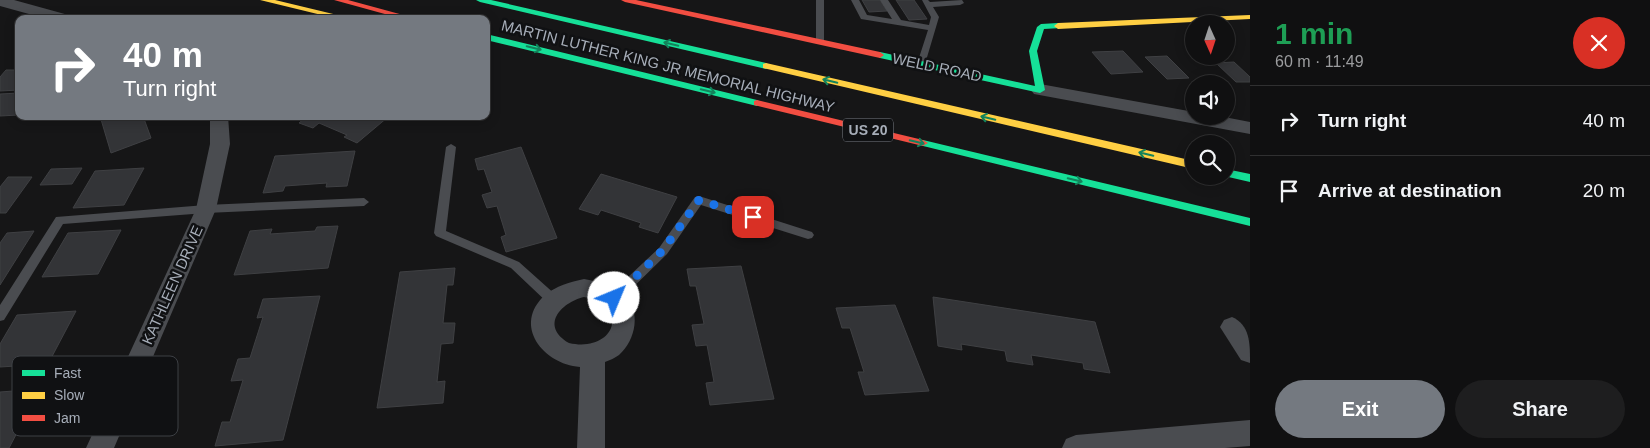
<!DOCTYPE html>
<meta charset="utf-8">
<style>
:root{--surface:#101011;--page:#1e1e1f;--text:#f1f3f6;--muted:#9c9d9f;--line:#303031;--accent:#747980}
body{margin:0;font-family:Helvetica,sans-serif;background:var(--page);color:var(--text);height:100vh;display:flex;flex-direction:column;font-size:19px;white-space:nowrap}
*{box-sizing:border-box;margin:0}
p{font-size:16px;color:var(--muted)}
.icon{flex:none;width:28px;height:28px;fill:none;stroke:currentColor;stroke-width:2;stroke-linecap:round;stroke-linejoin:round}
.map{position:relative;flex:1;overflow:hidden}
.details{display:flex;flex-direction:column;background:var(--surface);width:400px}
.details>*{flex:none}
.hud{position:absolute;left:15px;top:15px;width:475px;height:105px;border-radius:10px;box-shadow:0 2px 12px #0003,0 0 0 1px var(--line);background:#747980;color:#fff;overflow:hidden}
.needle{width:32px;rotate:177deg}
.tools{position:absolute;left:1185px;top:15px;display:grid;gap:10px}
.tools a{display:grid;place-items:center;width:50px;height:50px;border-radius:50%;background:var(--surface);box-shadow:0 2px 12px #0003,0 0 0 1px var(--line);font-size:25px}
.pin{position:absolute;display:grid;place-items:center;width:42px;height:42px;color:#fff;margin:-21px;border-radius:10px;box-shadow:0 2px 8px #0006}
.me{position:absolute;width:55px;margin:-28px;rotate:45deg;stroke-linejoin:round;filter:drop-shadow(0 0 4px #0008)}
.turn{display:flex;align-items:center;gap:18px;height:105px;padding:0 25px;font-size:22px}
.turn .icon{width:65px;height:65px;stroke-width:2.5}
.turn b{display:block;font-size:35px;line-height:42px}
.round{display:grid;place-items:center;flex:none;width:52px;height:52px;border-radius:26px;background:var(--page)}
.summary{display:flex;align-items:center;justify-content:space-between;height:85px;padding:0 25px}
h1{font-size:30px;font-weight:700;line-height:38px;color:#1e9e55}
.button{display:flex;gap:10px;margin-top:auto;padding:10px 25px}
.button a{flex:1;height:58px;border-radius:30px;background:var(--accent);color:#fff;font-size:20px;font-weight:700;line-height:58px;text-align:center}
.button a+a{background:var(--page);color:var(--text)}
ul{padding:0;list-style:none}
li{display:flex;align-items:center;gap:15px;height:70px;padding:0 25px;border-top:1px solid var(--line)}
li div{flex:1}
li b{display:block;font-size:19px}
li em{font-style:normal}
main{display:flex;flex:1;min-height:0}
.map>svg:first-child{display:block}
.building{fill:#333437;stroke:#3f4043}
.lines{fill:none;stroke-linecap:round;stroke-linejoin:round}
.lane{fill:#4a4c50;fill-rule:evenodd}
.street{fill:#4a4c50;fill-rule:evenodd}
.fast{fill:#16e098;fill-rule:evenodd}
.slow{fill:#ffcf43;fill-rule:evenodd}
.jam{fill:#f24e42;fill-rule:evenodd}
.oneway{stroke:#13835c}
.route{stroke:#1a73e8;stroke-width:9;stroke-dasharray:0 16.2}
.labels{text-anchor:middle;dominant-baseline:central;stroke-width:5;stroke-linejoin:round;paint-order:stroke}
.shield{fill:#101113;stroke:#7a7f87;stroke-width:1}
.shield-label{font-size:14px;font-weight:bold;fill:#a7aeb9}
.street-label{font-size:15px;fill:#a7aeb9;stroke:#101113}
.key{fill:#101113;stroke:#3d4045;stroke-width:1}
.key-label{font-size:14px;fill:#a7aeb9}
</style>
<main>
<div class="map">
<svg width="1250" height="448" viewBox="0 0 1250 448">
<rect width="100%" height="100%" fill="#161617"/>
<!-- building -->
<g class="building">
<polygon points="862,0 880,0 887,11 869,12"/>
<polygon points="896,0 914,0 927,19 909,20"/>
<polygon points="1123,51 1143,72 1111,74 1092,52"/>
<polygon points="1167,56 1189,78 1167,79 1145,57"/>
<polygon points="1234,62 1250,77 1250,82 1236,82 1216,63"/>
<polygon points="6,70 19,70 19,90 0,91 0,77"/>
<polygon points="19,93 19,115 0,116 0,94"/>
<polygon points="100,116 143,116 151,138 111,153"/>
<polygon points="302,116 387,116 388,117 357,143 344,137 347,135 319,123 313,128 299,123 305,118"/>
<polygon points="521,147 557,238 506,252 501,237 506,235 497,206 487,208 482,195 492,192 484,169 478,170 475,159"/>
<polygon points="355,151 347,186 326,187 327,183 285,186 283,191 263,193 275,156"/>
<polygon points="82,168 72,184 40,185 51,169"/>
<polygon points="144,168 124,205 73,208 95,171"/>
<polygon points="601,174 677,197 658,233 639,227 641,223 601,210 598,215 579,209"/>
<polygon points="8,177 32,177 6,213 0,213 0,187"/>
<polygon points="338,226 328,268 234,275 250,231 272,229 270,234 315,231 317,227"/>
<polygon points="121,230 98,274 42,277 68,233"/>
<polygon points="34,231 0,285 0,243 7,233"/>
<polygon points="741,266 774,399 710,405 706,383 714,382 707,345 696,346 692,325 704,324 696,286 690,286 687,269"/>
<polygon points="455,268 453,285 447,285 443,323 455,323 453,343 441,344 437,382 445,381 443,403 377,408 400,272"/>
<polygon points="320,296 283,440 215,446 222,422 230,422 243,380 231,381 238,359 250,358 263,317 257,318 263,299"/>
<polygon points="933,297 1095,322 1110,373 1084,369 1083,363 1031,355 1033,365 1007,361 1005,351 961,344 962,350 938,346"/>
<polygon points="895,305 929,391 865,395 858,372 864,372 850,328 842,328 836,308"/>
<polygon points="76,311 48,364 0,367 0,344 17,315"/>
<polygon points="40,389 9,448 0,448 0,392"/>
</g>
<g class="lines">
<!-- lane -->
<g class="lane">
<polygon points="816,0 824,0 824,41 820,44 816,41"/>
<polygon points="851,0 859,0 867,15 892,19 880,0 888,0 901,20 929,25 931,17 922,0 928,0 930,2 962,0 964,3 960,5 933,7 939,17 925,64 921,67 917,64 928,30 861,19"/>
<polygon points="451,144 456,147 446,231 519,262 557,296 559,300 557,304 553,305 549,304 511,268 436,236 434,233 446,147"/>
<polygon points="699,196 812,232 814,235 812,238 808,239 701,205 667,254 618,302 614,303 610,302 608,298 610,294 659,248 695,197"/>
<polygon points="364,198 369,202 364,206 206,213 63,224 4,320 0,321 0,305 56,217 206,205"/>
</g>
<!-- street -->
<g class="street">
<polygon points="0,0 14,0 72,16 74,19 47,19 0,6"/>
<polygon points="1040,84 1194,112 1194,116 1219,116 1250,122 1250,134 1034,94 1031,90 1034,86"/>
<polygon points="210,116 228,116 230,144 216,209 114,448 86,448 196,209 210,144"/>
<path d="M584 279C598 282 612 284 623 294 642 310 636 340 619 355 615 358 610 360 605 362V448H577L580 367C543 364 512 325 545 295 556 286 570 282 584 279ZM584 297C633 309 612 353 569 343 540 326 560 303 584 297Z"/>
<path d="M1232 317C1250 325 1250 343 1250 363L1241 360 1220 327 1224 320Z"/>
<polygon points="1250,420 1250,446 1225,448 1062,448 1066,439 1076,435"/>
</g>
<!-- fast -->
<g class="fast">
<polygon points="476,0 491,0 766,63 771,66 766,69 480,2"/>
<polygon points="1058,23 1062,26 1061,28 1044,29 1037,51 1045,90 1040,93 880,58 876,55 880,52 1035,86 1029,51 1037,27 1041,24"/>
<polygon points="486,34 757,100 762,103 757,106 486,40"/>
<polygon points="923,140 1250,218 1250,226 919,145 918,143"/>
<polygon points="1226,169 1250,174 1250,182 1224,176 1226,176"/>
</g>
<!-- slow -->
<g class="slow">
<polygon points="260,0 275,0 354,19 338,19"/>
<polygon points="1250,15 1250,19 1058,29 1054,26 1058,23"/>
<polygon points="766,63 1194,161 1194,169 763,68 763,64"/>
</g>
<!-- jam -->
<g class="jam">
<polygon points="334,0 348,0 418,19 403,19"/>
<polygon points="621,0 636,0 880,52 884,55 880,58 625,2"/>
<polygon points="757,100 923,140 928,143 923,146 754,105 754,101"/>
</g>
</g>
<!-- one-way arrows -->
<defs><path id="oneway-shaft" d="M-6 0H5M1.5-3L5.5 0L1.5 3" fill="none" stroke-width="1.6" stroke-linecap="round" stroke-linejoin="round" transform="scale(1.25)"/></defs>
<g class="oneway">
<use href="#oneway-shaft" transform="translate(671 44) rotate(-167)"/>
<use href="#oneway-shaft" transform="translate(534 48) rotate(14)"/>
<use href="#oneway-shaft" transform="translate(830 81) rotate(-167)"/>
<use href="#oneway-shaft" transform="translate(708 91) rotate(14)"/>
<use href="#oneway-shaft" transform="translate(988 118) rotate(-167)"/>
<use href="#oneway-shaft" transform="translate(917 142) rotate(14)"/>
<use href="#oneway-shaft" transform="translate(1146 154) rotate(-167)"/>
<use href="#oneway-shaft" transform="translate(1075 180) rotate(14)"/>
</g>
<g class="lines">
<!-- route -->
<polyline class="route" points="614,298 663,250 699,200 753,217"/>
</g>
<g class="labels">
<!-- shield labels -->
<rect class="shield" x="843" y="118.5" width="50" height="23" rx="4"/>
<g class="shield-label">
<text x="868" y="130">US 20</text>
</g>
<!-- street labels -->
<g class="street-label">
<text transform="translate(668 66) rotate(14)">MARTIN LUTHER KING JR MEMORIAL HIGHWAY</text>
<text transform="translate(937 67) rotate(12)">WELD ROAD</text>
<text transform="translate(172 285) rotate(-66)">KATHLEEN DRIVE</text>
</g>
</g>
<!-- legend -->
<rect x="12" y="356" width="166" height="80" rx="8" class="key"/>
<rect x="22" y="370" width="23" height="6" fill="#16e098"/>
<rect x="22" y="392" width="23" height="7" fill="#ffcf43"/>
<rect x="22" y="415" width="23" height="6" fill="#f24e42"/>
<g class="key-label">
<text x="54" y="378">Fast</text>
<text x="54" y="400">Slow</text>
<text x="54" y="423">Jam</text>
</g>
</svg>
<div class="tools">
<a><svg class="needle" viewBox="-14 -14 28 28"><path d="M0-13l5 13h-10z" fill="#e53935"/><path d="M0 13l5-13h-10z" fill="#9c9d9f"/></svg></a>
<a><svg class="icon" aria-label="sound" viewBox="0 0 24 24"><path d="M4 9h4l5-4v14l-5-4H4zM17 9q2 3 0 6"/></svg></a>
<a><svg class="icon" aria-label="search" viewBox="0 0 24 24"><circle cx="10" cy="10" r="6"/><path d="M15 15l6 6"/></svg></a>
</div>
<div class="pin" style="left:753px;top:217px;background:#d93025"><svg class="icon" aria-label="arrive" viewBox="0 0 24 24"><path d="M6 21V4h12l-3 4 3 4H6"/></svg></div>
<svg class="me" style="left:614px;top:298px" viewBox="-20 -20 40 40"><circle r="19" fill="#fff"/><path d="M0-13L10 11 0 6-10 11z" fill="#1a73e8"/></svg>
<div class="hud">
<div class="turn"><svg class="icon" aria-label="right" viewBox="0 0 24 24"><path d="M7 20v-9h11M14 6l5 5-5 5"/></svg><div><b>40 m</b>Turn right</div></div>
</div>
</div>
<section class="details">
<div class="summary"><div><h1>1 min</h1><p>60 m · 11:49</p></div><a class="round" style="background:#d93025;color:#fff"><svg class="icon" aria-label="close" viewBox="0 0 24 24"><path d="M6 6l12 12M18 6L6 18"/></svg></a></div>
<ul>
<li><svg class="icon" aria-label="right" viewBox="0 0 24 24"><path d="M7 20v-9h11M14 6l5 5-5 5"/></svg><div><b>Turn right</b></div><em>40 m</em></li>
<li><svg class="icon" aria-label="arrive" viewBox="0 0 24 24"><path d="M6 21V4h12l-3 4 3 4H6"/></svg><div><b>Arrive at destination</b></div><em>20 m</em></li>
</ul>
<div class="button"><a>Exit</a><a>Share</a></div>
</section>
</main>
